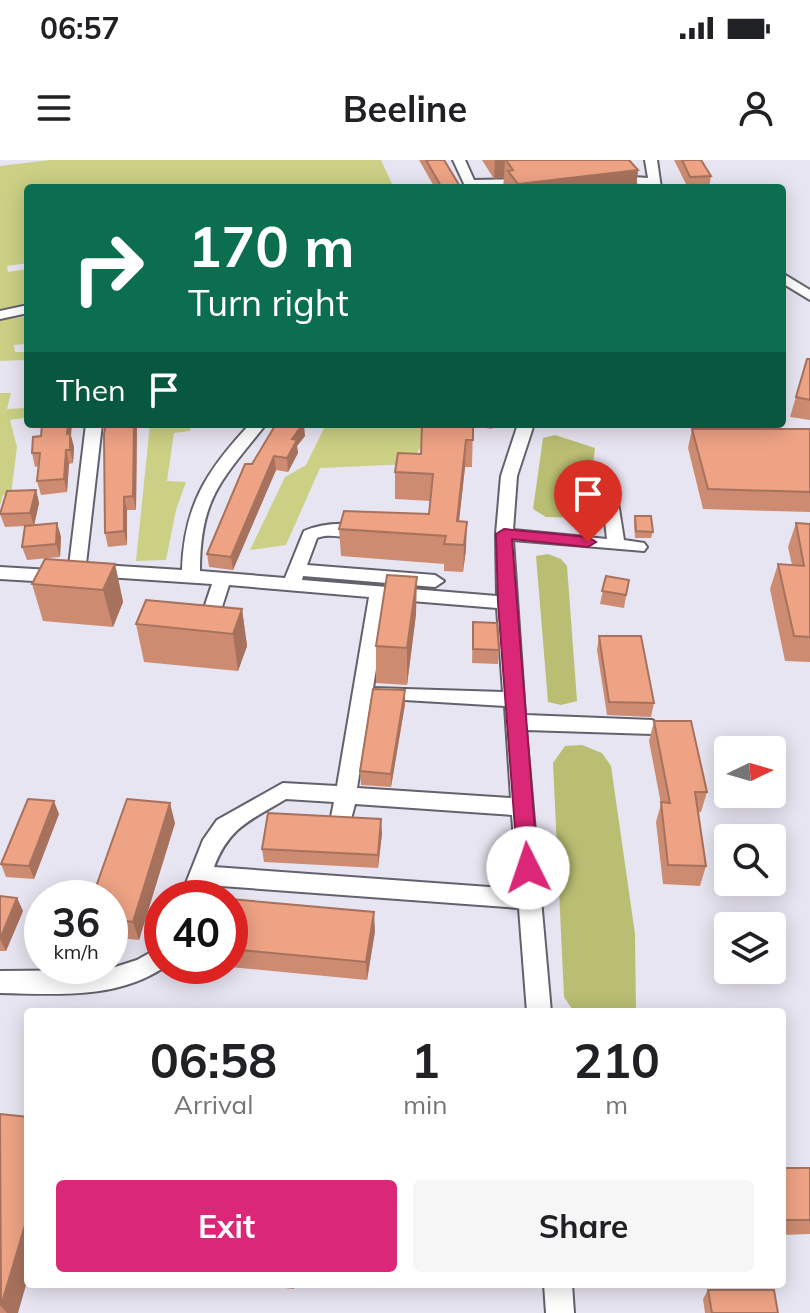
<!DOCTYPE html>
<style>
:root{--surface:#fff;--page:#f6f6f6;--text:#202124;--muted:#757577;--accent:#db2777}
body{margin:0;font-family:Mulish,sans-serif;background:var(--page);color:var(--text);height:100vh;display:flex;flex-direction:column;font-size:30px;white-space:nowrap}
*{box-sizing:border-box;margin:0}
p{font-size:26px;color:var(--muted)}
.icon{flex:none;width:44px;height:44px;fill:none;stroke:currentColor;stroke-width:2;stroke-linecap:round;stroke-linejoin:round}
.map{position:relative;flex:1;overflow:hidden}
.details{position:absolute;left:24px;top:848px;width:762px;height:280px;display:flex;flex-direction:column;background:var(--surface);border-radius:8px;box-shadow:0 4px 20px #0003}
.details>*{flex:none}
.guide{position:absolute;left:24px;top:24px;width:762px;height:244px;border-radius:8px;box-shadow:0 4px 20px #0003;background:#0b6e4f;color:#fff;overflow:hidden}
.needle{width:52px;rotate:85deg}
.fabs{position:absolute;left:714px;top:576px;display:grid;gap:16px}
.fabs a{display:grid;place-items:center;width:72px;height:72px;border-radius:8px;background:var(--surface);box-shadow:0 4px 20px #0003;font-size:40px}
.speed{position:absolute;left:24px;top:720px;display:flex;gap:16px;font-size:40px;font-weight:700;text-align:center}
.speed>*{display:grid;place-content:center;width:104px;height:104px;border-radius:50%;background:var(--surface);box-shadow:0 4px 20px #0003;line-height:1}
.speed small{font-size:20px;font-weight:400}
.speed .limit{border:12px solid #d22;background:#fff;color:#111}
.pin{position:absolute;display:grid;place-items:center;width:68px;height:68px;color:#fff;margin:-82px -34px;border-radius:50% 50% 50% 0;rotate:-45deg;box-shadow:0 0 8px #0007}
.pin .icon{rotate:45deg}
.me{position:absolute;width:88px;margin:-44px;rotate:356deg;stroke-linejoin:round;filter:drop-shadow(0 0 6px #0008)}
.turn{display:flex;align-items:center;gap:28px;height:168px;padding:0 32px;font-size:36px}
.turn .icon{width:104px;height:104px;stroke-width:2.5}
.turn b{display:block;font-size:56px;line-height:68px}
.then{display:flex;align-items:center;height:76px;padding:0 32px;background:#0003;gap:16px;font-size:30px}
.eta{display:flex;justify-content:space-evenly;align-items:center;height:136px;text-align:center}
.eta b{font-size:48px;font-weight:700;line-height:56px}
.primary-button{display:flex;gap:16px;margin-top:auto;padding:16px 32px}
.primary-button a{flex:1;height:92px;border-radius:8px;background:var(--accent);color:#fff;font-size:32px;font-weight:700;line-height:92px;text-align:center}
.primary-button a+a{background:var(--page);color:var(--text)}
.status{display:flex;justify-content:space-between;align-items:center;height:56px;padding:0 40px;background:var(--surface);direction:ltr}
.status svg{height:22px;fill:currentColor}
header{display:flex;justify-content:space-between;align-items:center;height:104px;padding:0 32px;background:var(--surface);font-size:36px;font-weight:700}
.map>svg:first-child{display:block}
.green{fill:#cbd085}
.forest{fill:#b9be72}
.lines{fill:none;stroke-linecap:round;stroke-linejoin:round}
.minor-casing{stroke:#64616c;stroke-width:4}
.minor{fill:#fff;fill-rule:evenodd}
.wall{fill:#cd8c72}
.shaded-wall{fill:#a7725d}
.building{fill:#eea385;stroke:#a7725d;stroke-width:2}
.route{fill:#db2777;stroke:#8e194d;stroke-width:2}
</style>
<div class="status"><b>06:57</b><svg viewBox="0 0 49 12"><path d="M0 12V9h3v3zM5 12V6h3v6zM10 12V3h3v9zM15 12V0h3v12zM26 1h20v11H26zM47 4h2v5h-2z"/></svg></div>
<header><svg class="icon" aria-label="menu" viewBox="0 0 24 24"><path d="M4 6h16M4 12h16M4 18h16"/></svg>Beeline<svg class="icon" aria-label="person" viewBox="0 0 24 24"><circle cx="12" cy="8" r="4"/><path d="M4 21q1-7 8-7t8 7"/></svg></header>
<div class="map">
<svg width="810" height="1153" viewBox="0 0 810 1153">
<rect width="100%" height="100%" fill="#e8e5f2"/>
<!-- green -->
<g class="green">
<polygon points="50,0 381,0 394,28 28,28 28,103 7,106 8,112 28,109 28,146 0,151 0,6"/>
<polygon points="28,156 28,184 14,185 15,192 28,192 28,200 0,201 0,160"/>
<polygon points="0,233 11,233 7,249 26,248 24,258 10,260 17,287 11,335 3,335 0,346"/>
<polygon points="150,264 191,264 190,271 174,273 167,321 186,322 176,350 166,400 136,401"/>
<polygon points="326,264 435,264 410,304 320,308 286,385 250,390 285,317 306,305"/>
</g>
<!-- forest -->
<g class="forest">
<polygon points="555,275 595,288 588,349 578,358 546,357 533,349 543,278"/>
<polygon points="548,394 561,399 567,406 577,541 561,545 548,542 536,396"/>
<polygon points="582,585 602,593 611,606 635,774 636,852 574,852 564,837 553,603 565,586"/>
</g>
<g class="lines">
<!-- minor casing -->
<g class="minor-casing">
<g id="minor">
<polygon points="453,0 465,0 474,20 530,19 536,22 530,25 466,28"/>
<polygon points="645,0 657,0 661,28 634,23 558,28 564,25 634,17 648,18"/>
<polygon points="782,113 810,130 810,140 782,123"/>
<polygon points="28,145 28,153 0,159 0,151"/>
<path d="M86 264H102L86 404 182 410C184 345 207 310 250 264H266C223 319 200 336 200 411L285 418 304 371C322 363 360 359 375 373 361 386 335 370 317 378L307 405 435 415 444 421 435 427 303 416 302 420 497 436 496 374 501 316 518 264H534L517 316 513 370 607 379 602 333 604 330H616L624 380 644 383 647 387 644 391 513 380 525 555 652 560 662 567 652 574 526 570 551 852H527L519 748 207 725 202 738H180L203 680 217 660 283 623 337 626 369 437 229 425 214 472 205 478 196 472 212 424 77 415 51 422 0 419V407L51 410 69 406ZM387 439 497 448 503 532 373 528ZM371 538 505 546 511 638 357 628ZM286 639 334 642 331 657 334 663H350L355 644 512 655 518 729 214 707C230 666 250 661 286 639Z"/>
<path d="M162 786V806H166C117 840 57 834 0 833V811L106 810 137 800Z"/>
<polygon points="544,1124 572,1124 574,1153 546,1153"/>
</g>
</g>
<!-- minor -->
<use href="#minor" class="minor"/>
</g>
<!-- wall -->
<g class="wall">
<polygon points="419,0 444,0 461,28 435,28"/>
<polygon points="482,0 629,0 638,10 636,28 503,28 504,17 494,19"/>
<polygon points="674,0 701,0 711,16 709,28 688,28"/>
<polygon points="807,199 810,199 810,260 790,257"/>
<polygon points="137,264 136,350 127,350 127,385 108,387 105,373"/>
<polygon points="458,264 495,264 492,269 473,266 472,307 465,307 459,361 466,389 463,412 444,411 444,404 341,396 339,369 429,354 430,341 395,339 395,312 421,294"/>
<polygon points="692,269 810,269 810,352 703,349 688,288"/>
<polygon points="71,276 74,287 73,303 69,304 67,332 41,335 37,321 39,306 35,307 32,293"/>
<polygon points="305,276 297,286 298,293 288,312 276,310 233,410 209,407 207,394 252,304"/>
<polygon points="36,330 39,343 34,365 57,363 61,377 60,397 27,400 22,387 25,366 5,367 0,354"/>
<polygon points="635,356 653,372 651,378 635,378 634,362"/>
<polygon points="796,363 810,364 810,502 785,501 770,429 778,404 792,405 788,387"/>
<polygon points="115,404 123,442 113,467 43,461 32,424"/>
<polygon points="606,416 629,420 624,448 600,444"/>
<polygon points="242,449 247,486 238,511 144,502 136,464"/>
<polygon points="416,454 407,525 376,523 376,486"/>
<polygon points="473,462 499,490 498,504 472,503"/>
<polygon points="599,476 654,543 651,557 607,555 597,490"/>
<polygon points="405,544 391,627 361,625 360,611"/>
<polygon points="654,561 707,632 701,652 698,652 706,706 700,726 663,724 656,662 661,644 649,581"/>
<polygon points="59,654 34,719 6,717 1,704"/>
<polygon points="175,663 139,780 110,777 110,738"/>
<polygon points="382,673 378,708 264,702 262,689"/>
<polygon points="0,736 17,738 23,751 6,791 0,791"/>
<polygon points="230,739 375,771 367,820 219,806 230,806"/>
<polygon points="0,954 18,1153 0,1153"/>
<polygon points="782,1008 810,1008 810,1074 782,1075"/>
<polygon points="247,1124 294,1124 294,1129"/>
<polygon points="708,1130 778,1153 705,1153 703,1139"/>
</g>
<!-- shaded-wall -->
<g class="shaded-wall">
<polygon points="495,0 505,0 504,17 494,19"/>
<polygon points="638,10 636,28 518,28 518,24"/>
<polygon points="68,264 72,264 71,276 74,287 73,303 67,274"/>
<polygon points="134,264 137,264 136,350 133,336"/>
<polygon points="296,264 304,264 305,276 297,286 298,293 288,312 287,298"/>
<polygon points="466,280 465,307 456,388 457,361"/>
<polygon points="66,290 69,304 67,332 64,319"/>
<polygon points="274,296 276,310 233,410 231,397"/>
<polygon points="36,330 39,343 34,366 30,353"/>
<polygon points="124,337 127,350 127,385 124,371"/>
<polygon points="467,362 466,389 463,412 464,385"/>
<polygon points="57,363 61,377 60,397 56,384"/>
<polygon points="115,404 123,442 113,467 103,430"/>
<polygon points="417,417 416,454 407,525 407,488"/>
<polygon points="242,449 247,486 238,511 233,474"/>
<polygon points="405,530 405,544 391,627 391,614"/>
<polygon points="54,641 59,654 34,719 29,706"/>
<polygon points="170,643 175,663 139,780 133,762"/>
<polygon points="381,659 382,673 378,708 378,695"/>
<polygon points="17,738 23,751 6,791 0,779"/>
<polygon points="374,752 375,771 367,820 366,802"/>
<polygon points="28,1055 28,1118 18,1153 7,1153 1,1146"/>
</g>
<!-- building -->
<g class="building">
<polygon points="426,0 444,0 461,28 442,28"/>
<polygon points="506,0 629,0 638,10 518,24 508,11 513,10"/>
<polygon points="682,0 701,0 711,16 690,17"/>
<polygon points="807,199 810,199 810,240 796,237"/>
<polygon points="42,264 68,264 67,274 70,273 70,290 66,290 64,319 37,321 40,293 32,293 33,277 41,276"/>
<polygon points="106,264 134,264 133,336 124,337 124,371 105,373 104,274"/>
<polygon points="276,264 303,264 292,279 297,280 287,298 274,296 231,397 207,394 245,304 252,304"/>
<polygon points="422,264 473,265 473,280 466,280 457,361 467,362 464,385 444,384 446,376 339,369 344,351 429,354 433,314 395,312 398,293 421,294"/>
<polygon points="692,269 810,269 810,332 708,329"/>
<polygon points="36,330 30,353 0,354 7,331"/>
<polygon points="635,356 651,356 653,372 636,371"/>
<polygon points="57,363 56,384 22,387 25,366"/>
<polygon points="796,363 810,364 810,477 794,476 778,404 804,406"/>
<polygon points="45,399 115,404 103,430 32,424"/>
<polygon points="387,415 417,417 407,488 376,486"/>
<polygon points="606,416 629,420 626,435 602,431"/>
<polygon points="146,440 242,449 233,474 136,464"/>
<polygon points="473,462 497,463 499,490 473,489"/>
<polygon points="599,476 641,476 654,543 609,542"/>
<polygon points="373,529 405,530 391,614 360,611"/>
<polygon points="654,561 691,561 707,632 695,632 706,706 668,705 661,642 670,643"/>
<polygon points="28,639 54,641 29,706 1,704"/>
<polygon points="127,639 170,643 133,762 110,759 110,738 92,738"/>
<polygon points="268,653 381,659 378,695 262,689"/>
<polygon points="0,736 17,738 0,779"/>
<polygon points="230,739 374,752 366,802 230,789"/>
<polygon points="0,954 28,957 28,1055 1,1146"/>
<rect x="782" y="1008" width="28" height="52"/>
<polygon points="708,1130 774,1130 778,1153 712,1153"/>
</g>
<!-- route -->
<polygon class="route" points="504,369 588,377 596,382 588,387 512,379 538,708 528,716 518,708 498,443 496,374"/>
</svg>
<div class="fabs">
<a><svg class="needle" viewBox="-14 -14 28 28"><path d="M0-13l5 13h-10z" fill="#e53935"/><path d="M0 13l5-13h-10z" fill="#757577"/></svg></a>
<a><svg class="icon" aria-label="search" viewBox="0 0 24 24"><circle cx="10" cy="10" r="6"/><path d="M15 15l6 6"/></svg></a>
<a><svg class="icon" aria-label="layers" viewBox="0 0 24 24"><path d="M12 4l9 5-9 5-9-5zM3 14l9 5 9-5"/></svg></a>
</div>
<div class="speed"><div>36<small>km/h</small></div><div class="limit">40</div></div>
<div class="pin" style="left:588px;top:382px;background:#d93025"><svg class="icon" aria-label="arrive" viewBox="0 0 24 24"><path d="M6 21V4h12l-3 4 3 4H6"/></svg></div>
<svg class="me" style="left:528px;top:708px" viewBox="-20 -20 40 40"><circle r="19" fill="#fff"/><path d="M0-13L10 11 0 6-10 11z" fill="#db2777"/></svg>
<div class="guide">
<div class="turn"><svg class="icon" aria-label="right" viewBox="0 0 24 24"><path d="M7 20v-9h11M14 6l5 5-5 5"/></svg><div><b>170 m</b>Turn right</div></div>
<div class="then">Then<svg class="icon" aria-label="arrive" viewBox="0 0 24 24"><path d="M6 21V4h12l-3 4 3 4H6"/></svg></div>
</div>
<section class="details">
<div class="eta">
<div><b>06:58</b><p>Arrival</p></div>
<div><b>1</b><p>min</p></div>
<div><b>210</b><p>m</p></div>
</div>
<div class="primary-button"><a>Exit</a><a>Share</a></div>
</section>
</div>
